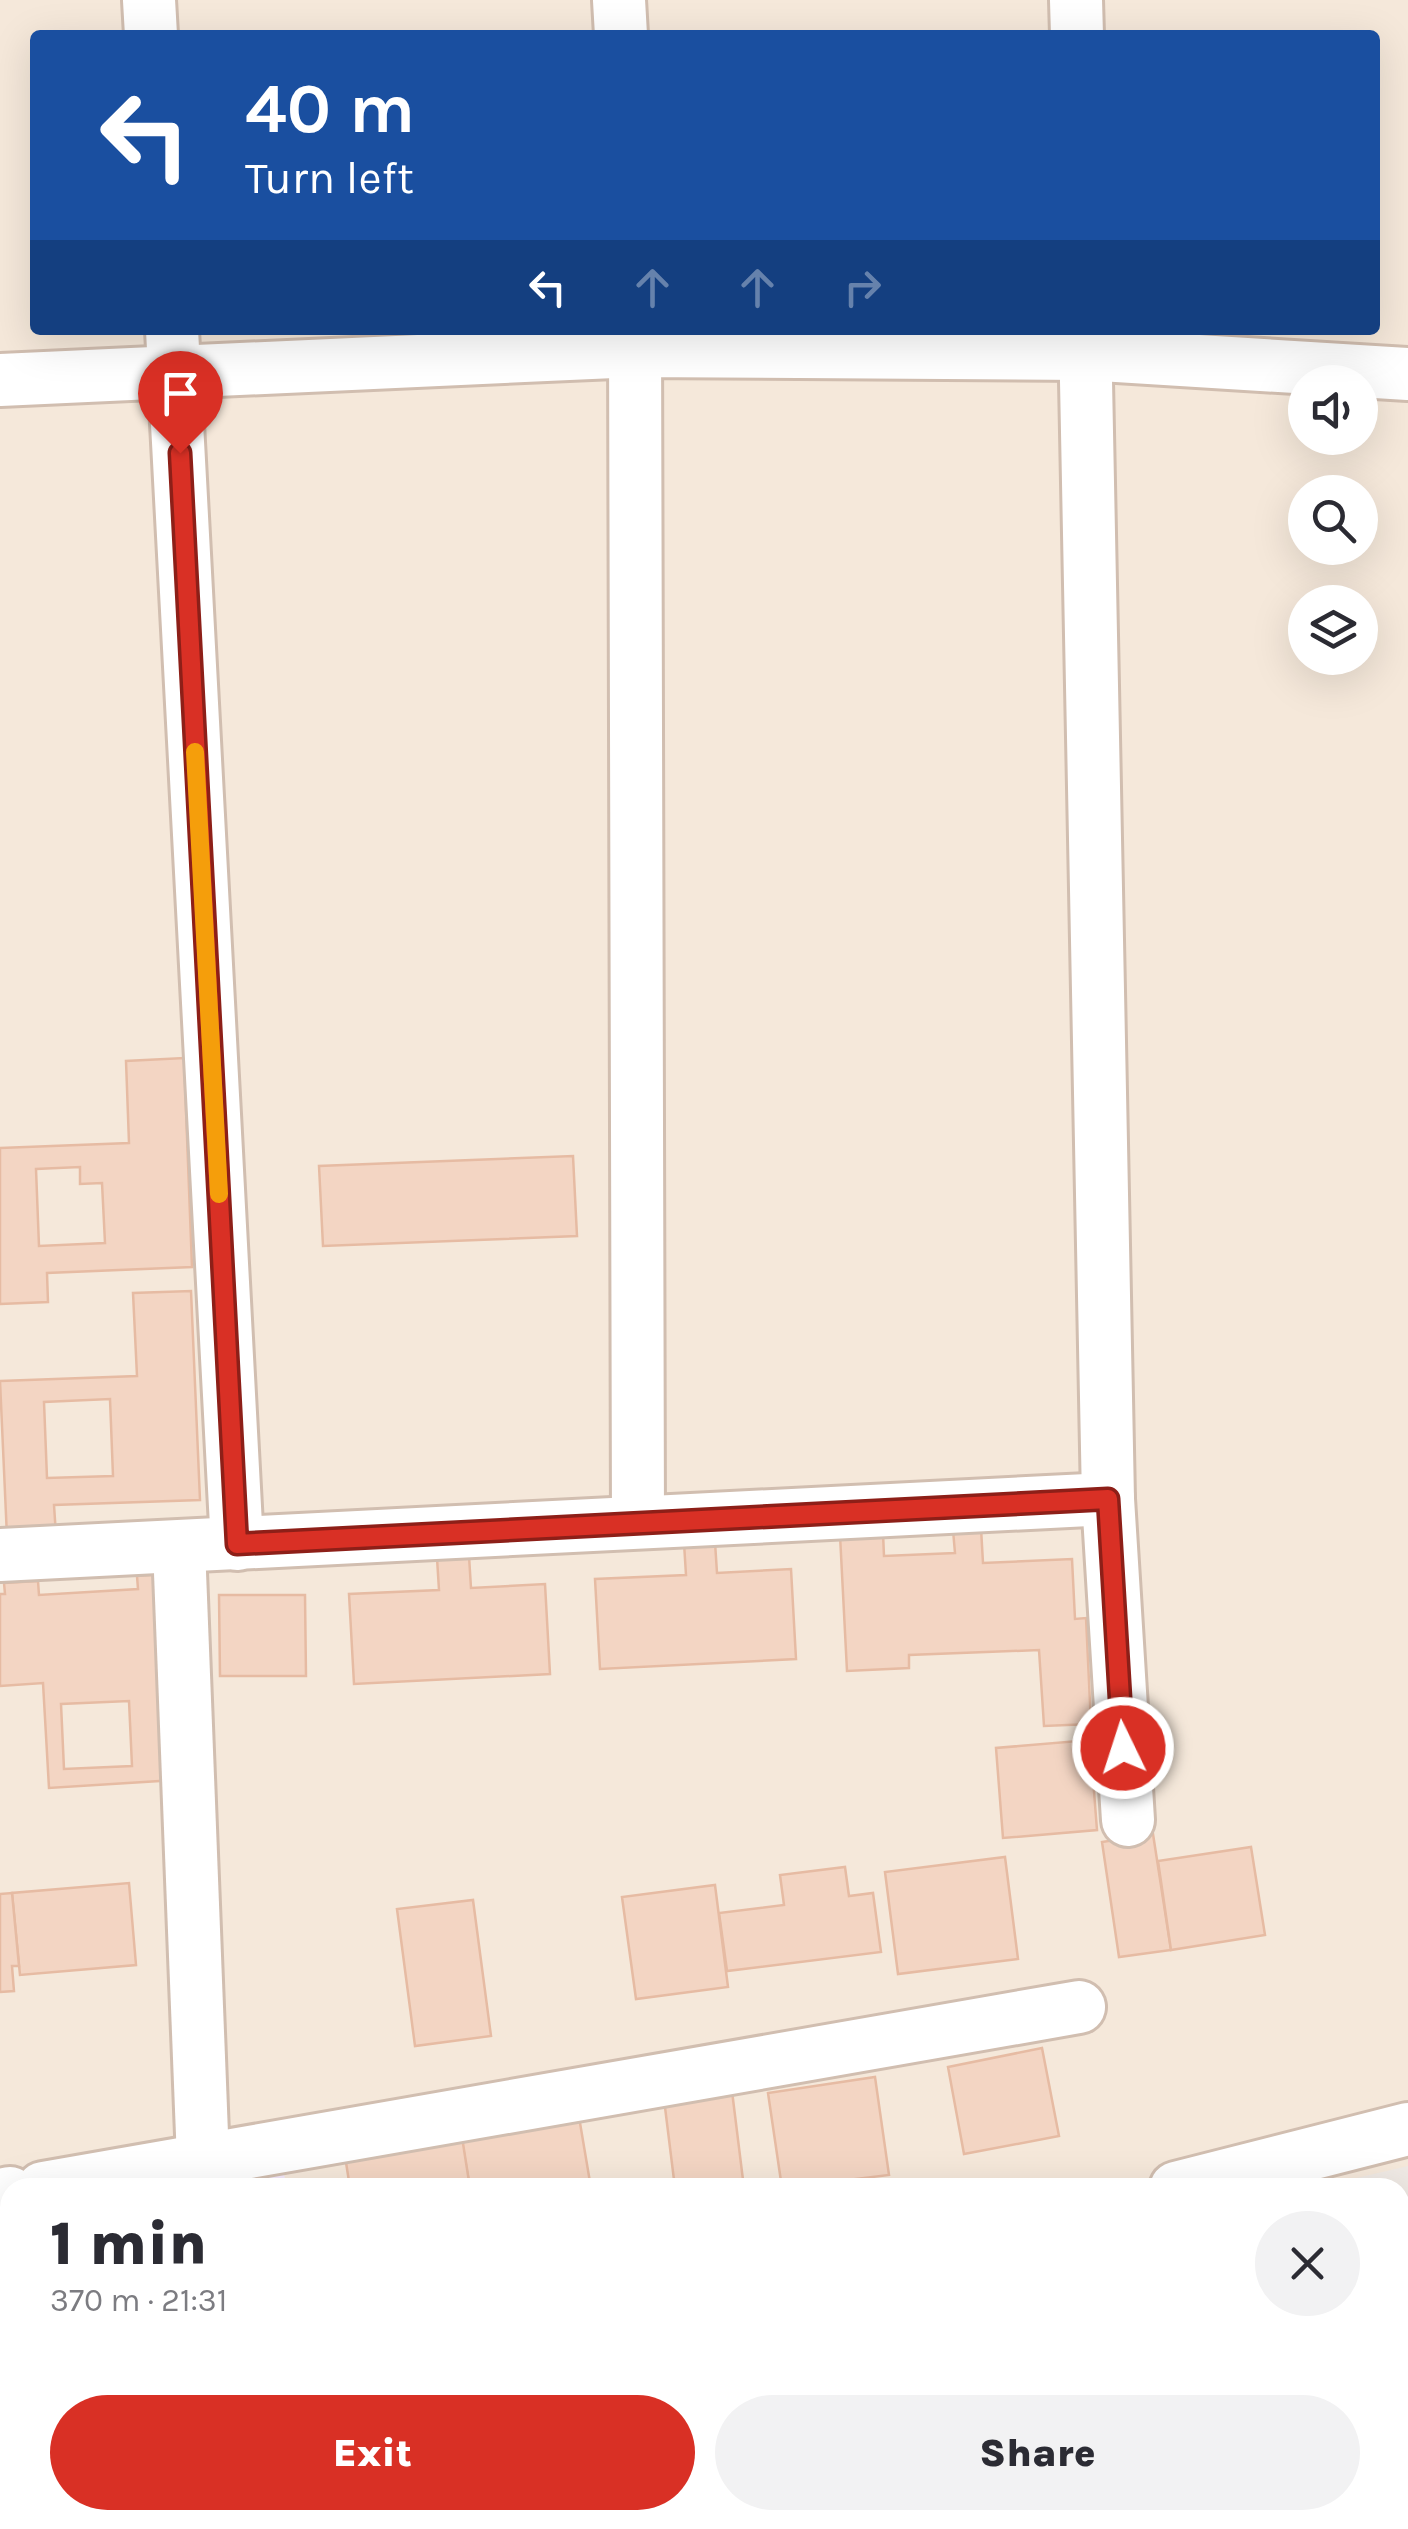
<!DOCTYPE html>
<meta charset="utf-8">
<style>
:root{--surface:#fff;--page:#f2f2f3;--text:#2b2b33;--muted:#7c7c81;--accent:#d93025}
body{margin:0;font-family:Karla,sans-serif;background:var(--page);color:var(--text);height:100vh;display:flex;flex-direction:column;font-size:38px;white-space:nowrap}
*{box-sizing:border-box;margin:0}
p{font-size:32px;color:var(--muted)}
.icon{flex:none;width:55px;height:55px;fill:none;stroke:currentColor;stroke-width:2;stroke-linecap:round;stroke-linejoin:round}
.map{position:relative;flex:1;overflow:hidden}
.details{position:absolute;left:0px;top:2178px;width:1410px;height:352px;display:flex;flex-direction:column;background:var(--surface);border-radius:30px 30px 0 0;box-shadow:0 10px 40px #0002}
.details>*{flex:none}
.top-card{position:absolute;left:30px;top:30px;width:1350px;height:305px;border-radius:10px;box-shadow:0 10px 40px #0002;background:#1a4fa0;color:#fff;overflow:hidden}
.controls{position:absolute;left:1288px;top:365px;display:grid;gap:20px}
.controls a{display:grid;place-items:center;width:90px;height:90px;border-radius:50%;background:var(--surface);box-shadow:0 10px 40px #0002;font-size:50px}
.pin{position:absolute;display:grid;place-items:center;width:85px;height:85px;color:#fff;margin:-102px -42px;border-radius:50% 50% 50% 0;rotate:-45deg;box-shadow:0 0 10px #0007}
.pin .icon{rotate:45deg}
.me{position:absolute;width:110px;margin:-55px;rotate:356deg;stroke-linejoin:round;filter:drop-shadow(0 0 8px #0008)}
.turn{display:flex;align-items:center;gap:35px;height:210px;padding:0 50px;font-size:45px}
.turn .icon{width:130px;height:130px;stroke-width:2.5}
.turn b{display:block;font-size:70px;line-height:85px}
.lanes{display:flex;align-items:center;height:95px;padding:0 50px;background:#0003;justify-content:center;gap:50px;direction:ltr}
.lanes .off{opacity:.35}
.round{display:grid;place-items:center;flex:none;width:105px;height:105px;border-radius:52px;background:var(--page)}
.headline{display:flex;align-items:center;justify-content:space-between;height:170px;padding:0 50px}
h1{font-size:60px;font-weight:800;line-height:75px}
.button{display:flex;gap:20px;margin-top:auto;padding:20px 50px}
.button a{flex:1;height:115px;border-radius:60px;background:var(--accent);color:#fff;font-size:40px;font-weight:800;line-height:115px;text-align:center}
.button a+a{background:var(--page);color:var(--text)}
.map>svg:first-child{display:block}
.residential{fill:#f5e8da;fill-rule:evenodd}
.industrial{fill:#efe9e4}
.education{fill:#f3e8fa}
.building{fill:#f3d5c3;stroke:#e6bba3;stroke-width:2.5;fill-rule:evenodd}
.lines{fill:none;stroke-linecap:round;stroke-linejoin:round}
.minor-casing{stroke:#d1beb0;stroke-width:58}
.minor{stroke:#fff;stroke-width:52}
.route-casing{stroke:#8d1f18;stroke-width:25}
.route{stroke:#d93025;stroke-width:18}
.slow{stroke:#f59e0b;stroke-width:18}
</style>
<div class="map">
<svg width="1408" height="2529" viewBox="0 0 1408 2529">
<rect width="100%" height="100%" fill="#fdf6ec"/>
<!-- residential -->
<path class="residential" d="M0 0H1408V2529H0ZM35 35H1375V330H35ZM1305 382H1360V438H1305ZM1305 492H1360V548H1305ZM1305 602H1360V658H1305ZM10 2188H1400V2520H10Z"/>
<!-- industrial -->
<polygon class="industrial" points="1408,2166 1408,2529 390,2529 388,2520 1400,2520 1400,2188 1318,2187"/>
<!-- education -->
<g class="education">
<polygon points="283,2170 287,2187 204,2188"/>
<polygon points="10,2230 10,2520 360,2520 362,2529 0,2529 0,2233"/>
</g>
<!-- building -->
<g class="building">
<path d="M184 1058 192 1267 47 1273 48 1302 0 1304V1148L129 1143 126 1061ZM80 1167V1184L102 1183 105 1243 39 1246 36 1169Z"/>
<polygon points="573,1156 577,1236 323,1246 319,1166"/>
<path d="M191 1291 200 1500 54 1505 56 1535 7 1537 0 1381 137 1376 133 1293ZM110 1399 113 1476 47 1478 44 1402Z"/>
<polygon points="981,1528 983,1563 1072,1559 1075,1619 1086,1618 1091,1724 1044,1726 1039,1650 909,1655 909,1668 847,1671 840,1535 883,1533 884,1556 955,1553 953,1530"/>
<polygon points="715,1542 717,1573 791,1569 796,1659 600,1669 595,1579 686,1575 684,1543"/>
<polygon points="469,1556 471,1588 545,1584 550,1674 354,1684 349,1594 439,1590 437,1558"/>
<path d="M164 1574 175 1780 49 1788 43 1683 0 1686V1594H5L4 1583 38 1581 39 1595 138 1589 137 1576ZM129 1701 132 1766 64 1769 61 1704Z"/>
<polygon points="219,1595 305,1595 306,1676 220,1676"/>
<polygon points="1090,1740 1097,1830 1003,1838 996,1748"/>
<polygon points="1153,1834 1171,1950 1119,1957 1102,1842"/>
<polygon points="1251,1847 1265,1935 1171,1950 1158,1861"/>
<polygon points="1005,1857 1018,1959 898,1974 885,1872"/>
<polygon points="845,1867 849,1896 873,1893 881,1952 727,1971 719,1913 784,1905 780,1875"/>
<polygon points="129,1883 136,1965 20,1975 12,1893"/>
<polygon points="715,1885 728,1987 636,1999 622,1897"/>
<polygon points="12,1893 19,1966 12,1966 14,1991 0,1992 0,1894"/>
<polygon points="473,1900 491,2036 415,2046 397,1909"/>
<polygon points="1042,2048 1059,2136 964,2154 948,2067"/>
<polygon points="875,2077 889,2175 782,2188 768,2093"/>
<polygon points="731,2083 744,2188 675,2188 663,2091"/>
<polygon points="578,2111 591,2188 470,2188 460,2130"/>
<polygon points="462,2137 470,2188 350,2188 345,2156"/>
</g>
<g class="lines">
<!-- minor casing -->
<g class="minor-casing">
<g id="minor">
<polyline points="149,0 151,35"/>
<polyline points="619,0 621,35"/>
<polyline points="1076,0 1077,35"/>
<polyline points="172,330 237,1544"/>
<polyline points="635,330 638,1522"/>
<polyline points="1085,330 1108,1499 1128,1820"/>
<polyline points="0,380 636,351 1085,354 1408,374"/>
<polyline points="179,1547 203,2160"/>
<polyline points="0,1555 1108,1499"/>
<polyline points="43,2188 1079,2007"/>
<polyline points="1176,2188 1408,2129"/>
<polyline points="0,2195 10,2193"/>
</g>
</g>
<!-- minor -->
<use href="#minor" class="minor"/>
</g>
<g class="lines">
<!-- route casing -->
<g class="route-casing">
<polyline id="route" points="180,453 237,1544 1108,1499 1123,1748"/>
</g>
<!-- route -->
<use href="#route" class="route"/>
<!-- slow -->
<polyline class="slow" points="195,752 219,1194"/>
</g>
</svg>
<div class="controls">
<a><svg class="icon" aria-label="sound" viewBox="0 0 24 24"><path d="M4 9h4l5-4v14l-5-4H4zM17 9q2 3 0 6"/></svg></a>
<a><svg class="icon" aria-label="search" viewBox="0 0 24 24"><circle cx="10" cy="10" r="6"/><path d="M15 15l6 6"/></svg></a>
<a><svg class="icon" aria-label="layers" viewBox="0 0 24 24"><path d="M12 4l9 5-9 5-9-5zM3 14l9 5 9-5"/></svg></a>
</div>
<div class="pin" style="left:180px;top:453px;background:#d93025"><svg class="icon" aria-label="arrive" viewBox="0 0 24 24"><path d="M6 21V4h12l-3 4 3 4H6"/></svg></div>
<svg class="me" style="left:1123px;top:1748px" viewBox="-20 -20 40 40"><circle r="17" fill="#d93025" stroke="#fff" stroke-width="3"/><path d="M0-11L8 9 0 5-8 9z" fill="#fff"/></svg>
<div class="top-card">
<div class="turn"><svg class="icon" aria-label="left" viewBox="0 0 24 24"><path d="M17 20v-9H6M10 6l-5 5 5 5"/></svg><div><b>40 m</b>Turn left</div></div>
<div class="lanes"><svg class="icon" aria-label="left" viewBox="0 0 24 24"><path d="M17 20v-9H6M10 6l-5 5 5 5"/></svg><svg class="icon off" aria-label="ahead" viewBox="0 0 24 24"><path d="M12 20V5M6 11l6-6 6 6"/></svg><svg class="icon off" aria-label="ahead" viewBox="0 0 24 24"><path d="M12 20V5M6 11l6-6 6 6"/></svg><svg class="icon off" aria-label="right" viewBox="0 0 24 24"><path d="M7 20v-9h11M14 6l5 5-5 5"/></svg></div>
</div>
<section class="details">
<div class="headline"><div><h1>1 min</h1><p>370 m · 21:31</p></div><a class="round"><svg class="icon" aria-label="close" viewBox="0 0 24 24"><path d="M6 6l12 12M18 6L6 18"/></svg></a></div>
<div class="button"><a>Exit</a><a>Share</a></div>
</section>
</div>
